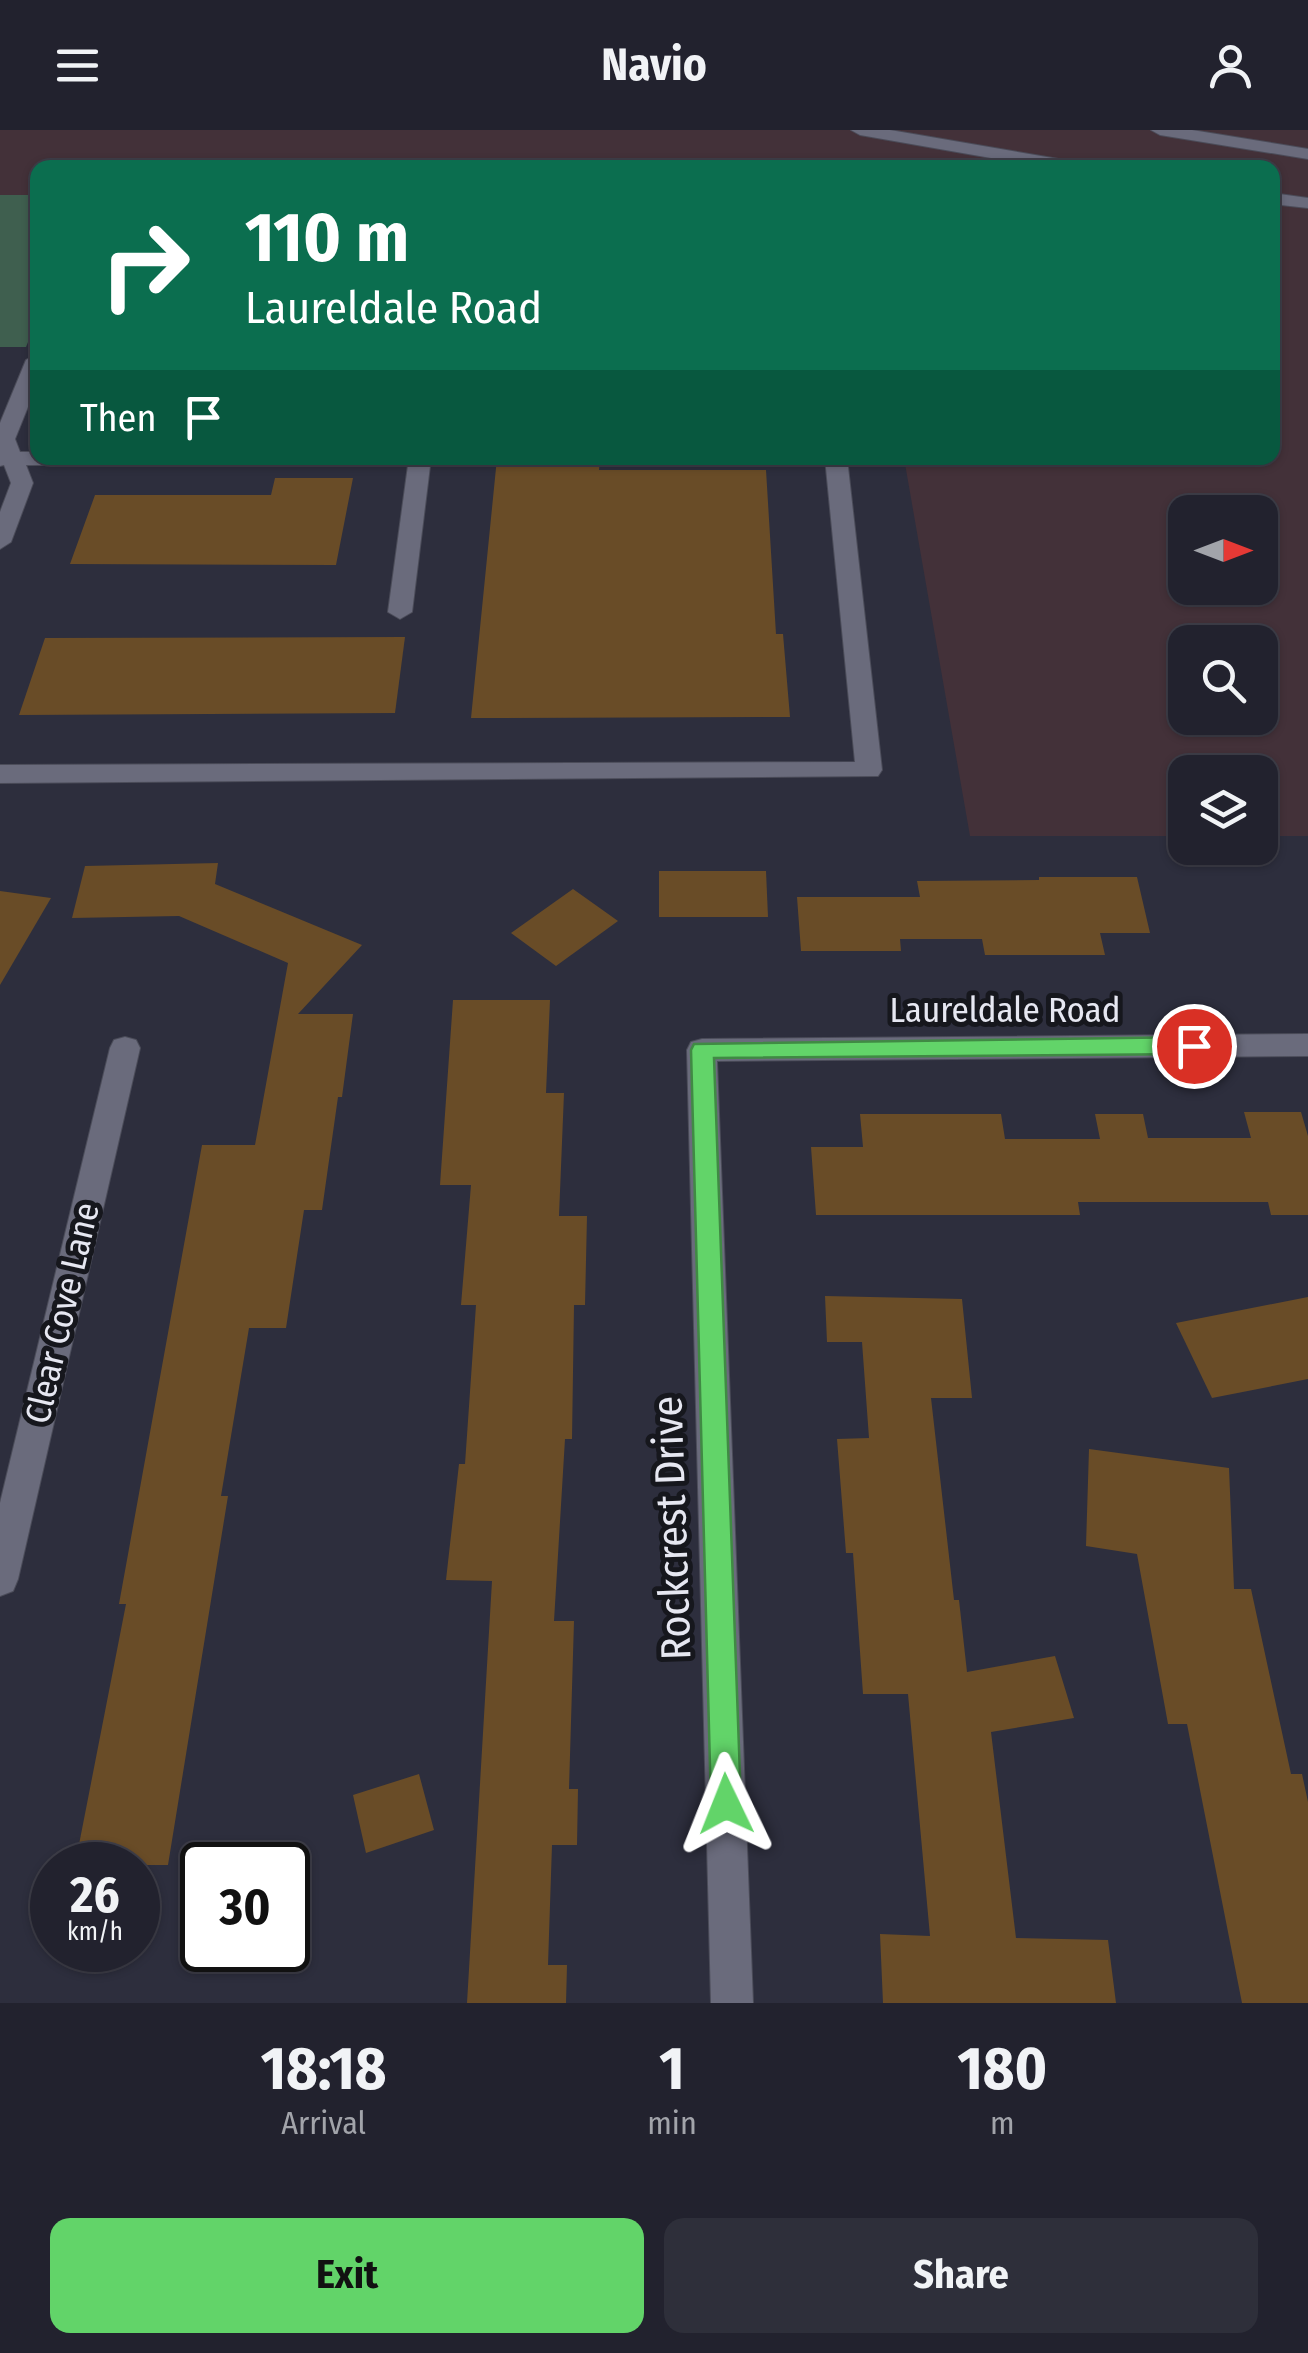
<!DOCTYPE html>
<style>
:root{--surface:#22222e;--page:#2e2f3a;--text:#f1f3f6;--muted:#a2a4aa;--line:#3f3f4a;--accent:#62d469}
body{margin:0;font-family:"Fira Sans Condensed",sans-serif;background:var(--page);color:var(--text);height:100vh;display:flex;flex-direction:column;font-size:38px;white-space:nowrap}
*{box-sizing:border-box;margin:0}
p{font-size:32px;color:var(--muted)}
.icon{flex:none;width:55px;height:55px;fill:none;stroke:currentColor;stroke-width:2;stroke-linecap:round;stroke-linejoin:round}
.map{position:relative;height:1873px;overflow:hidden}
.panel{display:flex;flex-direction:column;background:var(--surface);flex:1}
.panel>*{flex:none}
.guide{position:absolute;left:30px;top:30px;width:1250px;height:305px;border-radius:20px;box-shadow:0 2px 8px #0004,0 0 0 2px var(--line);background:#0b6e4f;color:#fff;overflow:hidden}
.needle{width:65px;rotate:90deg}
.fabs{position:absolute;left:1168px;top:365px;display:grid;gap:20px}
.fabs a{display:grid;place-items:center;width:110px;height:110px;border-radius:20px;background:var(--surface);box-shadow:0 2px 8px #0004,0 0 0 2px var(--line);font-size:50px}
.speed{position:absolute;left:30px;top:1712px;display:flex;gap:20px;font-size:50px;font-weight:700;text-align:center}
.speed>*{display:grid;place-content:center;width:130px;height:130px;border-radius:50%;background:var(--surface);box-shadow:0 2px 8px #0004,0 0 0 2px var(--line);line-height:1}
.speed small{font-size:25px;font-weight:400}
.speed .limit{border:5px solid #111;border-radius:15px;background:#fff;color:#111}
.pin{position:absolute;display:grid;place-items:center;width:85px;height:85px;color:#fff;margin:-42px;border:5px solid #fff;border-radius:50%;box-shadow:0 2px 10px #0007}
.me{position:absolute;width:110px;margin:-55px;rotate:358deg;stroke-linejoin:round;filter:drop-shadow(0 0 8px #0008)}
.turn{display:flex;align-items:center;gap:35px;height:210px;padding:0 50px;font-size:45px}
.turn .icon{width:130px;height:130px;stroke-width:2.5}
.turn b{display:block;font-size:70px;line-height:85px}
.then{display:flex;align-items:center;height:95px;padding:0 50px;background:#0003;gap:20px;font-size:38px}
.eta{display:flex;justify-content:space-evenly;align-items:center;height:170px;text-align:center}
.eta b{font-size:60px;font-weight:700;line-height:70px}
.button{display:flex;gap:20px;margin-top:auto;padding:20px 50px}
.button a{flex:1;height:115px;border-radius:20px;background:var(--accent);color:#111;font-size:40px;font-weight:700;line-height:115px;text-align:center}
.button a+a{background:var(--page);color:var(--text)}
header{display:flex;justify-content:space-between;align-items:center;height:130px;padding:0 50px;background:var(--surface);font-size:45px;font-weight:700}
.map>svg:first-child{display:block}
.industrial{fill:#433139;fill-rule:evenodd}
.green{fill:#3f5f4f}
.building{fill:#694c27}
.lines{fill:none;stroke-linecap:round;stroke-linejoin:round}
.minor-casing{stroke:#4b4c59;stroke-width:2}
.minor{fill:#6a6b7c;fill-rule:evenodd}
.route{fill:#62d469;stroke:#408a44;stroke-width:2.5}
.labels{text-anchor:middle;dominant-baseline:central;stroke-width:10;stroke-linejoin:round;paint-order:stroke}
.street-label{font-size:35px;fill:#e6e7f1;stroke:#16171d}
.near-street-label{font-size:42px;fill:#e6e7f1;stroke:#16171d}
</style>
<header><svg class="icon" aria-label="menu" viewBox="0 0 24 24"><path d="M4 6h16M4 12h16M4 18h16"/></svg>Navio<svg class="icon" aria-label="person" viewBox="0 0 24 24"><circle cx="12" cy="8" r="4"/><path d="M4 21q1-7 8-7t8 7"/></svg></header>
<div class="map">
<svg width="1308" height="1873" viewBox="0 0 1308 1873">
<rect width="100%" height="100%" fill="#2d2e3d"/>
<!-- industrial -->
<path class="industrial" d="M0 0H1308V706H1260V642H1185V706H970L904 328H1272V38H38L37 65H0ZM1185 382H1260V458H1185ZM1185 512H1260V588H1185Z"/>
<!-- green -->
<polygon class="green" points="0,65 37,65 37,190 26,217 0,217"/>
<!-- building -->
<g class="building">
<polygon points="497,328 600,328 599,340 766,340 776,504 783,504 790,587 471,588"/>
<polygon points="275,348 353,348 336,435 70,434 95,365 271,365"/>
<polygon points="405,507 395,583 19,585 45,508"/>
<polygon points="218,733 215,754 362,815 298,884 353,884 342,967 338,967 322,1080 304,1080 286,1198 249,1198 221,1366 228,1366 168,1735 75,1735 126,1474 119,1474 202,1015 255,1015 288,833 179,786 72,788 85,736"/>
<polygon points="659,741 766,741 768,787 659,787"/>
<polygon points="1039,747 1137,747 1150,803 1100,803 1105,825 985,825 982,809 900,809 901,821 801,821 797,767 920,767 917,751 1039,750"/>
<polygon points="573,759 618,791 556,836 511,803"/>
<polygon points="0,761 51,768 0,855"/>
<polygon points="453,870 550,870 546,963 564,963 559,1086 587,1086 585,1175 574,1175 572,1309 565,1309 554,1491 574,1491 569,1659 578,1659 577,1715 552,1715 548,1835 567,1835 566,1873 467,1873 492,1451 446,1450 459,1334 465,1334 476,1175 461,1175 471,1055 440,1055"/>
<polygon points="1244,982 1301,982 1308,1006 1308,1085 1271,1085 1268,1072 1078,1072 1080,1085 816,1085 811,1017 863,1017 860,984 1001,984 1005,1009 1100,1009 1095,984 1143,984 1148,1008 1251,1008"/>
<polygon points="825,1166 962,1169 972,1268 931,1268 954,1470 959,1470 967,1542 1055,1526 1074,1588 991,1602 1016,1808 1108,1810 1116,1873 883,1873 880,1804 930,1806 908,1564 863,1564 853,1423 846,1423 837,1309 869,1308 862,1212 827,1212"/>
<polygon points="1308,1167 1308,1249 1212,1268 1176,1193"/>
<polygon points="1089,1319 1229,1338 1234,1459 1251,1459 1291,1644 1302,1644 1308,1672 1308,1873 1242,1873 1187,1594 1168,1594 1137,1424 1086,1416"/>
<polygon points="419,1644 434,1700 366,1723 353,1665"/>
</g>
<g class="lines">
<!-- minor casing -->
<g class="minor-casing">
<g id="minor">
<polygon points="851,0 890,0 1082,33 1091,38 1048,38 860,5"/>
<polygon points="1151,0 1192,0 1308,19 1308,29 1160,5"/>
<polygon points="1272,63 1308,68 1308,78 1272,74"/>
<polygon points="36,224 38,252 15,309 20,322 38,322 38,328 211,328 200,335 26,335 33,353 11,412 0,419 0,382 11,353 4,335 0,336 0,293 26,230"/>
<polygon points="409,328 431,328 412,482 400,489 388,482"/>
<polygon points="825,328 847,328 882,640 878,646 0,653 0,635 855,632"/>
<polygon points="1308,904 1308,926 717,931 753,1873 711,1873 687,920 691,912 702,909"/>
<polygon points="125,907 136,910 140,918 18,1449 13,1461 0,1466 0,1373 110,918 114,910"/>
</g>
</g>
<!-- minor -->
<use href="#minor" class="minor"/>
</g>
<!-- route -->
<polygon class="route" points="1194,907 1206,916 1194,924 714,928 741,1674 736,1685 726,1690 715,1685 711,1674 691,920 694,914"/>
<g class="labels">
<!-- street labels -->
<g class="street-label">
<text x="1005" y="880">Laureldale Road</text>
<text transform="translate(62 1183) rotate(-77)">Clear Cove Lane</text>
</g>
<!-- near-street labels -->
<g class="near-street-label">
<text transform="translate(672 1398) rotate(-92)">Rockcrest Drive</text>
</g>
</g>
</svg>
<div class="fabs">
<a><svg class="needle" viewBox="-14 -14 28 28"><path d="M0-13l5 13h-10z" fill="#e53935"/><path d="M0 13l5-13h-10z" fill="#a2a4aa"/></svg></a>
<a><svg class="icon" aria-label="search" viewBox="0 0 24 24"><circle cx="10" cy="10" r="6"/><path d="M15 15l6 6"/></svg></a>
<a><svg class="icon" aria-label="layers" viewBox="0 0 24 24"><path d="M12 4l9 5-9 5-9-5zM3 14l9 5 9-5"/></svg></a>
</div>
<div class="speed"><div>26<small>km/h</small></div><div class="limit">30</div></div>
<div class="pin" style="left:1194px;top:916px;background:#d93025"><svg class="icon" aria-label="arrive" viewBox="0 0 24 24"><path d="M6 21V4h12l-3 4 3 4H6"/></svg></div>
<svg class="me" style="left:726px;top:1674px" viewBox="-20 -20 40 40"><path d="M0-17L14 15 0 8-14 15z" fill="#62d469" stroke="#fff" stroke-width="4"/></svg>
<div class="guide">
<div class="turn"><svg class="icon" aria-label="right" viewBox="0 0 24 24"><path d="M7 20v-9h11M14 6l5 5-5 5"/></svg><div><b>110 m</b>Laureldale Road</div></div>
<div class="then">Then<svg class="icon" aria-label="arrive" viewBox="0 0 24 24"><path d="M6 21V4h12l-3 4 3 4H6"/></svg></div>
</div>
</div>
<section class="panel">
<div class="eta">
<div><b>18:18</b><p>Arrival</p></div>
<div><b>1</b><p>min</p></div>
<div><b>180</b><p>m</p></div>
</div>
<div class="button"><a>Exit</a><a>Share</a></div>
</section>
